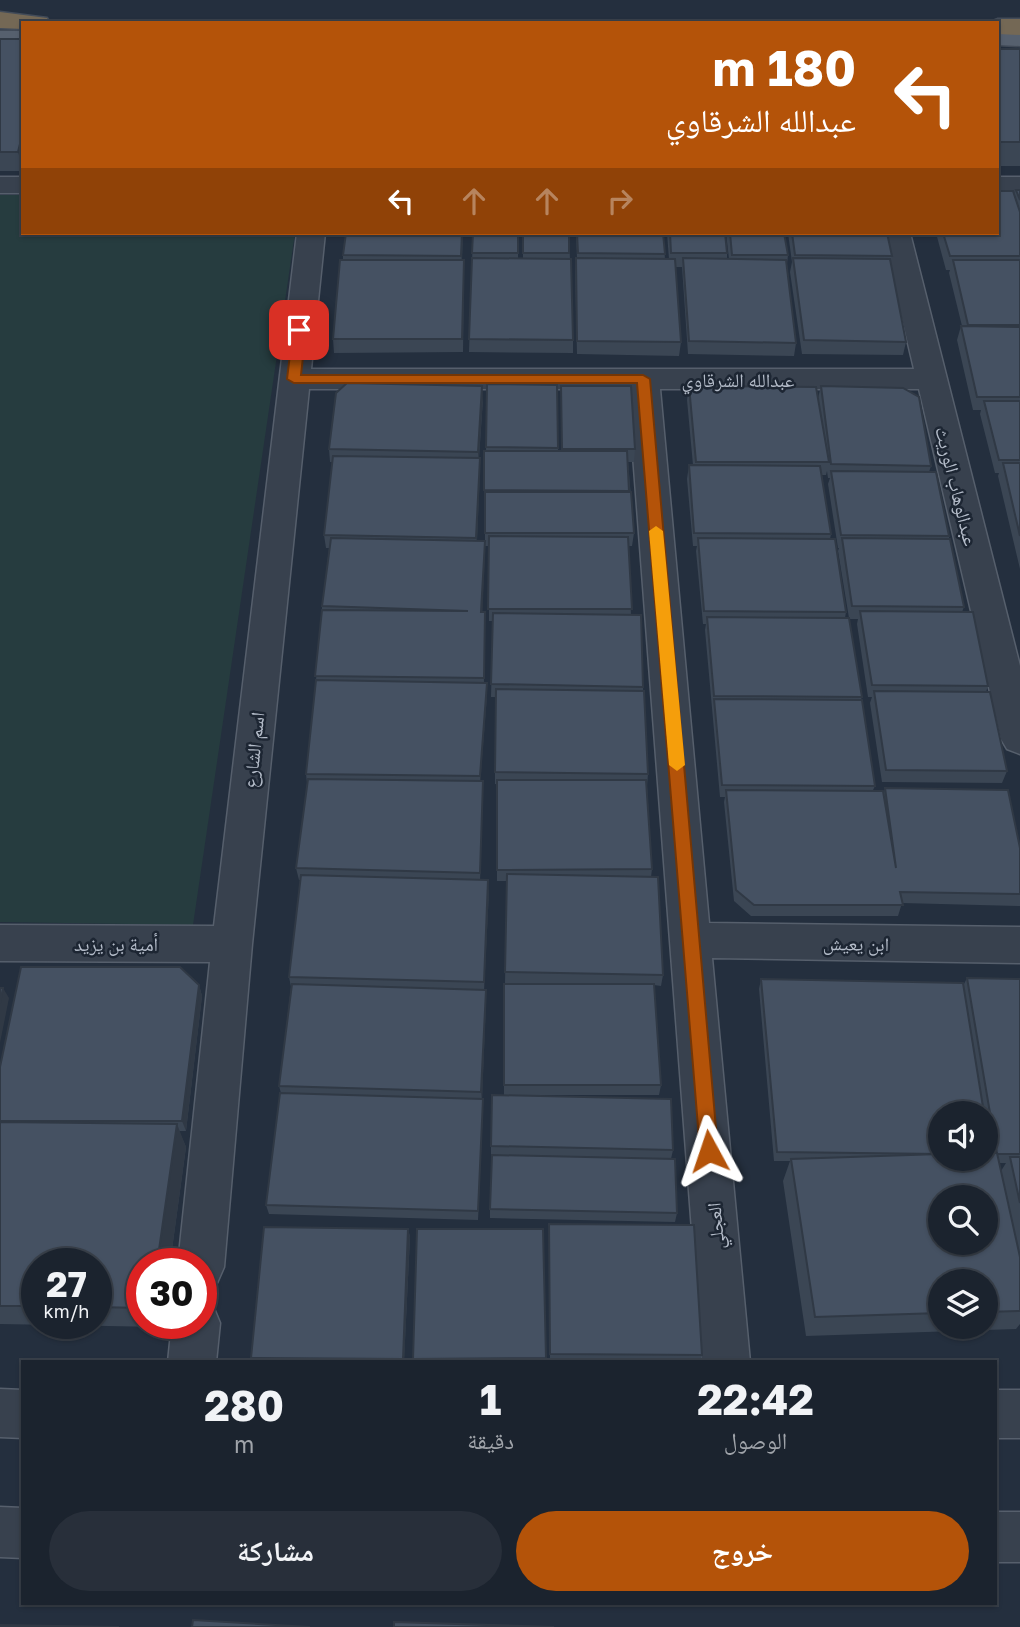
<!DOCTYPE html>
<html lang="ar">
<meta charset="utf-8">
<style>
:root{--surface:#1b232e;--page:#282f3a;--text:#f1f3f6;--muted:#a0a4aa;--line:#39404a;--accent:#b45309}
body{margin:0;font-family:"Golos Text","Noto Naskh Arabic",sans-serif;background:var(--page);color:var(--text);direction:rtl;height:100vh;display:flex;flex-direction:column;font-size:26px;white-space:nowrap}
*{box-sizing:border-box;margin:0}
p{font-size:23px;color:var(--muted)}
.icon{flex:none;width:38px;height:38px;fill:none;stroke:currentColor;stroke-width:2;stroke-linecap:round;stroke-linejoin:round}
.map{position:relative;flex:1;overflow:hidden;direction:ltr}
.panel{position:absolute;left:21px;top:1360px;width:976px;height:245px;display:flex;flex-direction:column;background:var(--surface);border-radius:0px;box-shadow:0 2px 5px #0004,0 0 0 2px var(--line);direction:rtl}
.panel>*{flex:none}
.guide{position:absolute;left:21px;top:21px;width:978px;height:214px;border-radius:0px;box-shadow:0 2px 5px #0004,0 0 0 2px var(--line);direction:rtl;background:#b45309;color:#fff;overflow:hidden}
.controls{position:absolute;left:928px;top:1101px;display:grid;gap:14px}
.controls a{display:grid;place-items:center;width:70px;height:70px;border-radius:50%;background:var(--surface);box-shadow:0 2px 5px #0004,0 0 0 2px var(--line);font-size:35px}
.speed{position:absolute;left:21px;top:1248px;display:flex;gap:14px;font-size:35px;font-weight:700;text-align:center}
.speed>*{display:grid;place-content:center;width:91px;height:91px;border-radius:50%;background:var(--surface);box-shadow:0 2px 5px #0004,0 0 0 2px var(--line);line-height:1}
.speed small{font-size:18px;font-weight:400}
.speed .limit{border:10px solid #d22;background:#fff;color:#111}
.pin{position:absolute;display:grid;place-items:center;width:60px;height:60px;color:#fff;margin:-30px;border-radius:14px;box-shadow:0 4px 10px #0006}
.me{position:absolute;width:77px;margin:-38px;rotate:355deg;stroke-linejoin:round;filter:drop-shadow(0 0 5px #0008)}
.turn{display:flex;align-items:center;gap:24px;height:147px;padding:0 28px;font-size:32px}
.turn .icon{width:91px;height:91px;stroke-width:2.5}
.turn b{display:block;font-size:49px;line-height:60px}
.lanes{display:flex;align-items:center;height:66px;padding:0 28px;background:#0003;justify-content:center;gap:35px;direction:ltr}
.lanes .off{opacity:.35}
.eta{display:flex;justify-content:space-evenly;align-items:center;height:119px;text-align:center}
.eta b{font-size:42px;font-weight:700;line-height:49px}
.cta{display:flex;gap:14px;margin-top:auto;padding:14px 28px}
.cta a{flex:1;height:80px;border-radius:42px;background:var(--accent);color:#fff;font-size:28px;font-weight:700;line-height:80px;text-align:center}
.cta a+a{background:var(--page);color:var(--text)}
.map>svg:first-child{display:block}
.green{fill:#263c3f}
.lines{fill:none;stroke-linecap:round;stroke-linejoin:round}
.minor-casing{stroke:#565f6c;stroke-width:3}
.major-casing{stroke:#414a57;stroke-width:3}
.highway-casing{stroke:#434c59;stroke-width:3}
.minor{fill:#38414e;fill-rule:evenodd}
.major{fill:#56606e;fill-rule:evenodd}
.highway{fill:#746855;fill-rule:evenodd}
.wall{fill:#3b4654;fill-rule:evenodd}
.shaded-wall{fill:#303945}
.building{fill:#455162;stroke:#303945;stroke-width:2;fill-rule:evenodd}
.route{fill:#b45309;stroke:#753606;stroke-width:2}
.slow{fill:#f59e0b}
.labels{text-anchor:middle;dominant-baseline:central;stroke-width:5;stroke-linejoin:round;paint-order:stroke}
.street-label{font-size:19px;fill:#b4bcc9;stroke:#1d2633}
</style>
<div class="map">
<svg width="1020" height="1627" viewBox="0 0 1020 1627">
<rect width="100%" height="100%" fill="#242f3e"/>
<!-- green -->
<polygon class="green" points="0,195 23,195 23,233 295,233 193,925 0,922"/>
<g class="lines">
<!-- minor casing -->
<g class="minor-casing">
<g id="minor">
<rect x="0" y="177" width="23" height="16"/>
<rect x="998" y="177" width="22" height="16"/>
<polygon points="297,233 325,233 311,369 914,369 882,233 910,233 1020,666 1020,754 1007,749 1001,739 919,389 660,389 709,923 1020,927 1020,963 712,958 750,1362 702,1362 628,389 309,389 252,944 224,1267 217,1283 201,1290 201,1264 178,1264 210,962 0,961 0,925 214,926"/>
<polygon points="201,1302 213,1306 220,1323 216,1362 168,1362 172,1323 201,1323"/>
<polygon points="0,1389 23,1390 23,1438 0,1437"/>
<rect x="996" y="1390" width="24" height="48"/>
<polygon points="0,1507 23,1508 23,1558 0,1557"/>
<rect x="996" y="1512" width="24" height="50"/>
</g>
</g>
<!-- major casing -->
<g class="major-casing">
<g id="major">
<polygon points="1020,30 1020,46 998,45 998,31"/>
<rect x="0" y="31" width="23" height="16"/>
</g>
</g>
<!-- highway casing -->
<g class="highway-casing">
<g id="highway">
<polygon points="0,12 47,18 50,23 23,23 23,29 0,28"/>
<polygon points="998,19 1020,19 1020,35 998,34 998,23 988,23"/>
</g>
</g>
<!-- minor -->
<use href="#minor" class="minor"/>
<!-- major -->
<use href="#major" class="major"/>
<!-- highway -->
<use href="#highway" class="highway"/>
</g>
<!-- wall -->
<g class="wall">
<rect x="0" y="39" width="23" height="132"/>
<rect x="998" y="49" width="22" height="117"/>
<polygon points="1016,190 1020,190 1020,569 998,476 999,473 995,473 980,414 981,410 973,410 957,340 961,326 962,326 949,273 950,270 946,270 936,233 998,233"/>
<polygon points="463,233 462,260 464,273 463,352 334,353 333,339 343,260 343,255"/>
<polygon points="473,233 518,233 518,258 523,259 523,233 569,233 573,340 573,353 469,352"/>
<polygon points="576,233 663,233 665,259 669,259 667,233 725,233 727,253 727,259 729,259 726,233 784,233 788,255 787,264 796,343 794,356 688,354 682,267 675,267 681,342 679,356 577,354 575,272 576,258 577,258"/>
<polygon points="788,233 887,233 892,256 890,263 906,342 903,355 802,354 790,272 792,262"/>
<polygon points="487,384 557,385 558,451 562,451 561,386 635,449 634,462 628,462 634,533 632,546 628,546 631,615 643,687 648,774 647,786 652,869 651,877 663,975 661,986 654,985 661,1085 659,1095 519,1095 673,1150 671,1159 677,1213 675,1222 490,1218 490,1209 522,1156 491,1155 491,1146 504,1095 504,984 571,984 505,983 507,881 497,881 497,784 495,784 495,772 496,697 491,697 493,621 489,621 489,546 485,546 485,504 484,504 484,490 486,451"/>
<path d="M689 386 818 398 821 386 931 466 929 472 949 536V539L964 607 962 612 988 686 986 692 1007 771 1002 783 882 782 870 703 872 697H868L857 624 858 619H849L875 786 873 790 884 793 885 788 1020 848V906L902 903 898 916H751L734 901 724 802 725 797H720L705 630 706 624H703L696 551 697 546H693L687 479 689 465H693L687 400ZM827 471 828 478H830L828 484 838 548H839L838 551 849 618H845L846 612 830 539 831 534 822 475H826Z"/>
<polygon points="483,399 479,458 480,471 477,541 485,541 482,612 484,683 487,695 480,781 483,793 480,880 489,891 484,990 486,1001 482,1099 483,1109 478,1220 269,1214 266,1205 281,1093 279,1086 291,987 289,977 300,880 299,880 296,868 307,783 306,774 316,680 322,611 322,606 329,548 326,548 324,535 333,462 330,462 329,449"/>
<path d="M967 978 1020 979V1324L1016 1329 806 1336 783 1181 790 1161H774L759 989 761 979 963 986ZM940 1113H985V1158ZM999 1163H1006L1001 1171ZM940 1281H985V1326H940Z"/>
<path d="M199 985 202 996 186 1131H179L186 1147 170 1264H142V1323H162L161 1327 0 1324V1067ZM37 1264H96V1323H37Z"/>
<polygon points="549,1224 702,1355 700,1362 550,1361"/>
<polygon points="408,1229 410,1237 404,1362 253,1362 251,1358"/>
<polygon points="543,1229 546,1362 414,1362 413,1359"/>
</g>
<!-- shaded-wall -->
<g class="shaded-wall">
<polygon points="23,132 23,168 18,152"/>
<polygon points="462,233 463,233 461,270 461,256"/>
<polygon points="482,386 483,399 478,466 478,452"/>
<polygon points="480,458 480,471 476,551 476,538"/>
<polygon points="485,541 485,554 482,624 481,612"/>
<polygon points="487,683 487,695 480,788 480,776"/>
<polygon points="483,781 483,793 480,884 480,873"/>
<polygon points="488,880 489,891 484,993 484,982"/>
<polygon points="199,985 202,996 186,1131 182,1121"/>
<polygon points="3,988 9,998 0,1043 0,1003"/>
<polygon points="486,990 486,1001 482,1102 481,1092"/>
<polygon points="483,1099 483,1109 478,1220 478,1211"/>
<polygon points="177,1124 186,1147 170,1264 157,1264"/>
<polygon points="408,1229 410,1237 404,1362 403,1362"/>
</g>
<!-- building -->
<g class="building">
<polygon points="0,39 23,39 23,132 18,152 0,152"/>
<rect x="998" y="49" width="22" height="93"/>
<polygon points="1016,190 1020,190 1020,200"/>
<polygon points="998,191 1013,191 1020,212 1020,256 950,256 943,233 998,233"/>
<polygon points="346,233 462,233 461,256 343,255"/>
<polygon points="473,233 518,233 518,253 472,253"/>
<rect x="523" y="233" width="46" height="20"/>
<polygon points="577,233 663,233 665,254 578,253"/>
<polygon points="670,233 725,233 727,253 671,253"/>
<polygon points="730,233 784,233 788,255 732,255"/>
<polygon points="792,233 887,233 892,256 795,255"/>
<polygon points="472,258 571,259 573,340 469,339"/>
<polygon points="576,258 675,259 681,342 577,341"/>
<polygon points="683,258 786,260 796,343 689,341"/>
<polygon points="793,258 890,259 906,342 804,340"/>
<polygon points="340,260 464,260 462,339 333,339"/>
<polygon points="953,260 1020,260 1020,325 968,325"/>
<polygon points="961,326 1020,327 1020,397 977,397"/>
<polygon points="347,383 482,386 478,452 329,449 336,393"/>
<polygon points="487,384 557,385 558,448 486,447"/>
<polygon points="561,386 631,386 635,449 562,449"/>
<polygon points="689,386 816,387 829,462 696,462"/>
<polygon points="821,386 903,388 919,397 931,466 831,464"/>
<polygon points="984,401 1020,401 1020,460 999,460"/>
<polygon points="484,451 627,451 629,491 484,490"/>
<polygon points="333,456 480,458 476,538 324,535"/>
<polygon points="1003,463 1020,463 1020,536"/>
<polygon points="689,465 820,466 831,534 694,533"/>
<polygon points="831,471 936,472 949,536 841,535"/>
<polygon points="485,492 631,492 634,533 485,533"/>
<polygon points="489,536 628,537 632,609 488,609"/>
<polygon points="331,538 485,541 481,612 485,612 484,678 315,676 322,610 468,611 322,606"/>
<polygon points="698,538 835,539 846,612 704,611"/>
<polygon points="842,538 950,539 964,607 852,606"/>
<polygon points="860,611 973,612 988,686 872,685"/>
<polygon points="493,613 641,615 643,687 491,684"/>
<polygon points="707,617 849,618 862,697 714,696"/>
<polygon points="316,680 487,683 480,776 306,774"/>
<polygon points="496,689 644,691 648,774 495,772"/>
<polygon points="874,691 990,692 1007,771 886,770"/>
<polygon points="714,699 862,700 875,786 722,785"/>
<polygon points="308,779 483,781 480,873 296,868"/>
<polygon points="497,780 646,780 652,869 497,870"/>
<polygon points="885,788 1008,790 1020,848 1020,894 900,892 903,905 754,905 736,890 726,790 883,791 896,868"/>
<polygon points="507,874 658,877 663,975 505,972"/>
<polygon points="301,875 488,880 484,982 289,977"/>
<polygon points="21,967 180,967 199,985 182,1121 0,1121 0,1067"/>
<polygon points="967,978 1020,979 1020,1154 997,1154"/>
<polygon points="761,979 963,983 984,1113 940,1113 940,1154 777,1152"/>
<polygon points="292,984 486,990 481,1092 279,1086"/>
<polygon points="504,984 654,984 661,1085 504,1085"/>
<polygon points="0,988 3,988 0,1003"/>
<polygon points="280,1093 483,1099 478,1211 266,1205"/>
<polygon points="492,1095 671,1099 673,1150 491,1146"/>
<polygon points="985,1118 991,1153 985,1153"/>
<polygon points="0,1122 177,1124 157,1264 142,1264 142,1308 96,1307 96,1264 37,1264 37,1306 0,1306"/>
<path d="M985 1153H997L1020 1257V1311L985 1312V1281H940V1313L815 1317 791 1159 940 1154V1158H985ZM940 1197H985V1242H940Z"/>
<polygon points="492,1155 675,1159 677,1213 490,1209"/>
<polygon points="1010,1157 1020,1157 1020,1203"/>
<polygon points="549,1224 694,1225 702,1355 550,1354"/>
<polygon points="264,1227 408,1229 403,1359 251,1358"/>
<polygon points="417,1229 543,1229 546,1358 413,1359"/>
<polygon points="193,1620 310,1627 192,1627"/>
<polygon points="394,1622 554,1627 394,1627"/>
<polygon points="0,1625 119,1627 0,1627"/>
</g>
<!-- route -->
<polygon class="route" points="299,326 306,330 301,375 643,375 650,379 718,1151 715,1157 709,1160 702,1157 700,1151 637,383 294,383 287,379 293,330"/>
<!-- slow -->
<polygon class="slow" points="656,526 663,531 685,765 677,771 669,765 649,531"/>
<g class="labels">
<!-- street labels -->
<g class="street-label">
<text x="738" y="379">عبدالله الشرقاوي</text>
<text transform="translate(957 486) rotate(76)">عبدالوهاب الوريث</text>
<text transform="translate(253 750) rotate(-84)">اسم الشارع</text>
<text x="116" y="943">أمية بن يزيد</text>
<text transform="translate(856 943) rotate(1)">ابن يعيش</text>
<text transform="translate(715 1226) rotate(-95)">العجلي</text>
</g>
</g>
</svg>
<div class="controls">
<a><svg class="icon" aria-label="sound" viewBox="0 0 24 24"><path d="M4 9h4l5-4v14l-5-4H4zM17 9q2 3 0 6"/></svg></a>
<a><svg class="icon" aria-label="search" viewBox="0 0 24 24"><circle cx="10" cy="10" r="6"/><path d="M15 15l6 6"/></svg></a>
<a><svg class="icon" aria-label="layers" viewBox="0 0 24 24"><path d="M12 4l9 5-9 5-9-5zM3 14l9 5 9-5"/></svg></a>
</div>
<div class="speed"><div>27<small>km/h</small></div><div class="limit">30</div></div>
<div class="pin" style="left:299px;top:330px;background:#d93025"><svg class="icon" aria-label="arrive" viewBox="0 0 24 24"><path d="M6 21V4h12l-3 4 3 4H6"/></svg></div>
<svg class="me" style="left:709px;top:1151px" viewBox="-20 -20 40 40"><path d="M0-17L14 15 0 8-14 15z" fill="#b45309" stroke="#fff" stroke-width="4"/></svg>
<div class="guide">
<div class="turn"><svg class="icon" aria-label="left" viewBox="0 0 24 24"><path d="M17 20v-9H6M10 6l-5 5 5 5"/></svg><div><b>180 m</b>عبدالله الشرقاوي</div></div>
<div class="lanes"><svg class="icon" aria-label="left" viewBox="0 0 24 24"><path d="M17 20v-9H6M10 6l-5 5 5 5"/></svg><svg class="icon off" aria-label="ahead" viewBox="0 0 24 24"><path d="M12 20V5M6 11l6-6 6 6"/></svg><svg class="icon off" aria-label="ahead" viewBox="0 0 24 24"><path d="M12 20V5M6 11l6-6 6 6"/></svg><svg class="icon off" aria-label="right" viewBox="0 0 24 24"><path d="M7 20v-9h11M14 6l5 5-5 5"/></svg></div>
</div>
<section class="panel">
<div class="eta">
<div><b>22:42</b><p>الوصول</p></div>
<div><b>1</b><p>دقيقة</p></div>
<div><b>280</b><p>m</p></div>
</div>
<div class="cta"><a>خروج</a><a>مشاركة</a></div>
</section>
</div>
